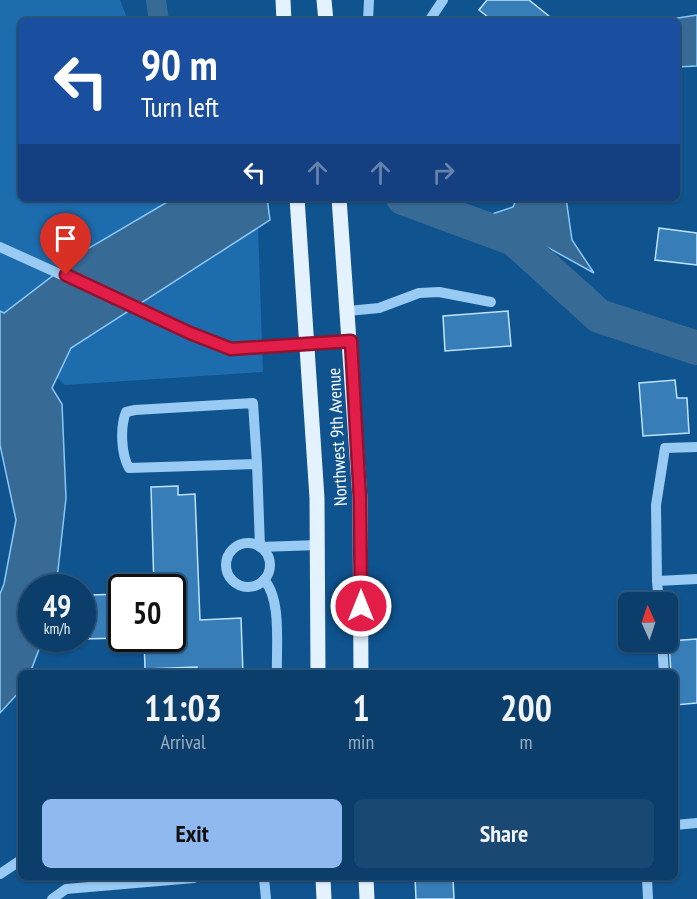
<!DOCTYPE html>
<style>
:root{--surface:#0b3e6b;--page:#194973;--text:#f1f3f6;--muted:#9aaec1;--line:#2b577e;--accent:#90b9f0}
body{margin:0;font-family:"PT Sans Narrow",sans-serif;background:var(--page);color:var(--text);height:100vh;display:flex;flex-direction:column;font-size:22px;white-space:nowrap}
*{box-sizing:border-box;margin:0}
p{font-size:20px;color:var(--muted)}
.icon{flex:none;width:33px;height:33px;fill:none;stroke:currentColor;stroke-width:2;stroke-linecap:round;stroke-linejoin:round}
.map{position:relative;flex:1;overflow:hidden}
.panel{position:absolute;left:18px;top:670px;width:660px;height:210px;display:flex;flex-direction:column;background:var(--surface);border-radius:9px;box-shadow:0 2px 4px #0004,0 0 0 2px var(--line)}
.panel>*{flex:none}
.top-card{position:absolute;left:18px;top:18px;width:662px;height:183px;border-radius:9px;box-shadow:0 2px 4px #0004,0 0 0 2px var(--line);background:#1a4fa0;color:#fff;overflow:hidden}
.needle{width:39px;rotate:357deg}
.controls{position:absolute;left:618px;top:592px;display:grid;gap:12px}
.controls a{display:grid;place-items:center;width:60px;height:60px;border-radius:9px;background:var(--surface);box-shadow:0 2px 4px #0004,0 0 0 2px var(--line);font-size:30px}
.speed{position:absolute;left:18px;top:574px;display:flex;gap:12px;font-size:30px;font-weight:700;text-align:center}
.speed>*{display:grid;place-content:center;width:78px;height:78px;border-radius:50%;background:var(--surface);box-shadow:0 2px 4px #0004,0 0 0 2px var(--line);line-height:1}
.speed small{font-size:15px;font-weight:400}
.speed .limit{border:3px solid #111;border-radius:9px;background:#fff;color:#111}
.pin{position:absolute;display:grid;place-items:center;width:51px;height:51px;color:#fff;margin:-62px -26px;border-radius:50% 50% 50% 0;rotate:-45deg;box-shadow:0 0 6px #0007}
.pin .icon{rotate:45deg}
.me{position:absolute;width:66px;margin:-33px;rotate:0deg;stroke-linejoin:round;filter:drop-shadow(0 0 4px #0008)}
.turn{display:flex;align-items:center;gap:21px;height:126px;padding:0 24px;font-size:27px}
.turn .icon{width:78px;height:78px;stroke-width:2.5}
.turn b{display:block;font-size:42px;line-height:51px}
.lanes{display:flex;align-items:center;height:57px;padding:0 24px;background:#0003;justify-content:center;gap:30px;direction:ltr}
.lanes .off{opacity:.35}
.eta{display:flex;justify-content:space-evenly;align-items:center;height:102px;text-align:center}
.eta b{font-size:36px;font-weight:800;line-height:42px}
.primary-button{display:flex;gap:12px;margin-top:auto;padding:12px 24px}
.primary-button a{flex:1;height:69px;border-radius:9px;background:var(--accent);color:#111;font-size:24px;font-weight:800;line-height:69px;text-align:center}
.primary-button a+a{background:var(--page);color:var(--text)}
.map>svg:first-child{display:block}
.green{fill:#1d6cad}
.water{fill:#386a96;stroke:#89c7f7;stroke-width:1.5}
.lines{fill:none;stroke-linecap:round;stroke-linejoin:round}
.canal{stroke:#386a96;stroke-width:20}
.river{stroke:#386a96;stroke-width:34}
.building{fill:#377eb9;stroke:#bfe2fe;stroke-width:1.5}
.minor{stroke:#98caf3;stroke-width:10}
.major{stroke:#e4f1ff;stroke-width:15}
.route-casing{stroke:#92132f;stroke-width:15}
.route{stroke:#e11d48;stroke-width:10}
.labels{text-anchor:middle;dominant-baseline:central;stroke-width:6;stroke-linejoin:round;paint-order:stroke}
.street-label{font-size:18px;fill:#fff;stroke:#0f538f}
</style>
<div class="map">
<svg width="697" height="899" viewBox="0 0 697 899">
<rect width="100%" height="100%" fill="#0f538f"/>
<!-- green -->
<polygon class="green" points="0,0 120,0 128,21 21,21 21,198 257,198 263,372 65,385 0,327"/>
<!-- water -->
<g class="water">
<polygon points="697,15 697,66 677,67 676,21 659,21"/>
<polygon points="174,198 267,198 270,220 71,348 52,388 62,404 66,498 56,588 32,588 32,639 43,639 30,673 21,674 21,690 0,713 0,594 4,584 16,520 0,445 0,311 4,313 89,248"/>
<polygon points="517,198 566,198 572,240 594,273 489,215 513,207"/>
</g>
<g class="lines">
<!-- canal -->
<polyline class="canal" points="156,0 159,21"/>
<!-- river -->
<polyline class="river" points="403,198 514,239 599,316 697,348"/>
</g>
<!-- building -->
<g class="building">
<polygon points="487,0 529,0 555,21 493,21 479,10"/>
<polygon points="659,228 697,233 697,265 655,260"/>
<polygon points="508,311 511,346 445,351 443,316"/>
<polygon points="675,380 677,398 687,398 689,433 643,436 639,383"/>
<polygon points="178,486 178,495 195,494 200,620 241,618 243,674 197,674 197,667 145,669 144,639 172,639 172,588 154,588 151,487"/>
<polygon points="122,594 122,638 83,639 82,614 91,613 90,595"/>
<polygon points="697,639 697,703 675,705 675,674 671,674 669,641"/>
<polygon points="415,878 453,878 454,899 416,899"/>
</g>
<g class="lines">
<!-- minor -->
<g class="minor">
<polyline points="368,21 369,0"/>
<polyline points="429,21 443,0"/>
<polyline points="0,247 190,333 231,349 351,341"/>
<polyline points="348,311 379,308 419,293 439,292 491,302"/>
<path d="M257 464 253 403 135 410 126 412C120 427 121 454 129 468L257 464 260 547 318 545"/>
<circle cx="248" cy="565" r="22"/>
<path d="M264 580C282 599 276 647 277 674"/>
<polyline points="657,581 656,505 665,448 697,447"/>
<polyline points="659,603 657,581 697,579"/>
<polyline points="662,642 664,674"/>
<polyline points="675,825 697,823"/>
<polyline points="0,874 21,860"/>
<polyline points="264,878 266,899"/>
<polyline points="647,878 648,899"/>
<polyline points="52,899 66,889 194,878"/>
</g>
<!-- major -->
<g class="major">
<polyline points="283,0 284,21"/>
<polyline points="324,0 326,21"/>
<polyline points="297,198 317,498 318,674"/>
<polyline points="339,198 360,499 361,674"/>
<polyline points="323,878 324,899"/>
<polyline points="366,878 367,899"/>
</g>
</g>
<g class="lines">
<!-- route casing -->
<g class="route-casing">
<polyline id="route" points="66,275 190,333 231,349 351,341 360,499 361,606"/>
</g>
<!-- route -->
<use href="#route" class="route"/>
</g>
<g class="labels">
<!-- street labels -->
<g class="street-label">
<text transform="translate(337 437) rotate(-93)">Northwest 9th Avenue</text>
</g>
</g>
</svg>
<div class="controls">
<a><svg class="needle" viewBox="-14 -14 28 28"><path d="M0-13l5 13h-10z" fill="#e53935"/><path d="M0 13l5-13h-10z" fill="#9aaec1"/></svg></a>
</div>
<div class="speed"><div>49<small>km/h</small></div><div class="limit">50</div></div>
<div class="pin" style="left:66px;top:275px;background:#d93025"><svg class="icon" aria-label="arrive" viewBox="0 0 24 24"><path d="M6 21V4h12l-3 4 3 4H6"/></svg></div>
<svg class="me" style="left:361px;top:606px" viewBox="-20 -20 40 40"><circle r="17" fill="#e11d48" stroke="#fff" stroke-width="3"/><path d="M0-11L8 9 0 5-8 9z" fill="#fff"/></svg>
<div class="top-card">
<div class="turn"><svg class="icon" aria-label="left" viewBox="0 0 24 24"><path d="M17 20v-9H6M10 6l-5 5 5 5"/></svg><div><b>90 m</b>Turn left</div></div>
<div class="lanes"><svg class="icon" aria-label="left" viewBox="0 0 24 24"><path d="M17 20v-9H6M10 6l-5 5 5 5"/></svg><svg class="icon off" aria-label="ahead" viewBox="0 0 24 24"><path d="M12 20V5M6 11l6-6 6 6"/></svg><svg class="icon off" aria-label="ahead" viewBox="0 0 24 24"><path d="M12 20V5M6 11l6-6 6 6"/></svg><svg class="icon off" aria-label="right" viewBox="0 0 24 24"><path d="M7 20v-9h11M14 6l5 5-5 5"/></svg></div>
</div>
<section class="panel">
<div class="eta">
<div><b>11:03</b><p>Arrival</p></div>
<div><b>1</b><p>min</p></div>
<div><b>200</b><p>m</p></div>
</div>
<div class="primary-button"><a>Exit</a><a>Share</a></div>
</section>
</div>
